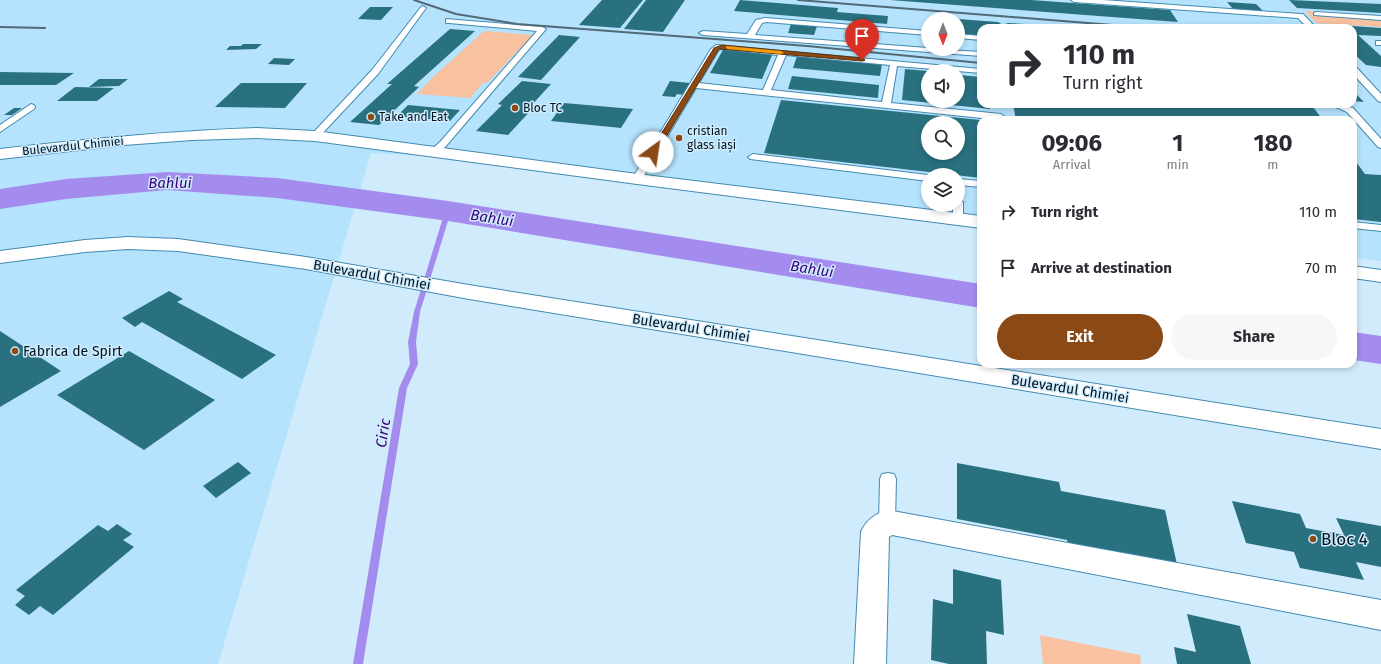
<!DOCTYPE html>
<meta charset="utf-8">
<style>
:root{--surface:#fff;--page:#f7f7f7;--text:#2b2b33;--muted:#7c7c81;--accent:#8b4916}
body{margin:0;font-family:"Fira Sans",sans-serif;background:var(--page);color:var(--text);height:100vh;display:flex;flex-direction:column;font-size:15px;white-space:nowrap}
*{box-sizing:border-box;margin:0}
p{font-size:13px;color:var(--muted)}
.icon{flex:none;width:22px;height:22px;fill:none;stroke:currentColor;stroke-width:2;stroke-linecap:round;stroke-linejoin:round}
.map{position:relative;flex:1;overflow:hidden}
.sheet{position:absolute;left:977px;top:116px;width:380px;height:252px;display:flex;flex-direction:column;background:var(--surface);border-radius:12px;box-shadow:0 2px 6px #0003}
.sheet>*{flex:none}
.hud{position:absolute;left:977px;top:24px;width:380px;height:84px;border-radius:12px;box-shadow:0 2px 6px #0003;background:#fff;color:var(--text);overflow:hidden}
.needle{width:26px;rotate:180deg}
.fabs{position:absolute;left:921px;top:12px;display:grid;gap:8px}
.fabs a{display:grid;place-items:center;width:44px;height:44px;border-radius:50%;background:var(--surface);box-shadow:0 2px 6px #0003;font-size:20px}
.pin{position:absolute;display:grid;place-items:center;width:34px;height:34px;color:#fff;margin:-41px -17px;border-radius:50% 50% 50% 0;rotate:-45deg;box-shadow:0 0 4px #0007}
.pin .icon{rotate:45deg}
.me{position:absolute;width:44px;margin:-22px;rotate:31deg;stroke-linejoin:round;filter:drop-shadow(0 0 3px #0008)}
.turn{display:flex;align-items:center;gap:14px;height:84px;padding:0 20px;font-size:18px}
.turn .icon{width:52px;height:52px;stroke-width:2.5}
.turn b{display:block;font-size:28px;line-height:34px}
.eta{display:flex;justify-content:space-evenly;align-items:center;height:68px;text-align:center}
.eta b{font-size:24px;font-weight:700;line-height:28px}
.cta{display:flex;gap:8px;margin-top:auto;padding:8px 20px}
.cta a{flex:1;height:46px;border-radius:24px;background:var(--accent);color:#fff;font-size:16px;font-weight:700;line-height:46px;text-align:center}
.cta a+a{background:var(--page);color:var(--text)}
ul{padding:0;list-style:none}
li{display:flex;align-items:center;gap:12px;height:56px;padding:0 20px}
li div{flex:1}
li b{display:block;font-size:15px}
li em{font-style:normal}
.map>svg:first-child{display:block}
.built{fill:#b5e3fe;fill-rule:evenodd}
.green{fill:#f8c19f}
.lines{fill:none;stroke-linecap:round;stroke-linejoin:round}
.stream{fill:#a48cee;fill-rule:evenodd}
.river{fill:#a48cee;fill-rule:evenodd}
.building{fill:#2a7180;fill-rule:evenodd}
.service-casing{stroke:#428ab0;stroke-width:2}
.minor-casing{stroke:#428ab0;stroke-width:2}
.tertiary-casing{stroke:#428ab0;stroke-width:2}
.service{fill:#fff;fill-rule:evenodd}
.minor{fill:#fff;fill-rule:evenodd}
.tertiary{fill:#fff;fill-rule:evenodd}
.rail{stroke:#526976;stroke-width:2}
.route{fill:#8b4916;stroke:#5a2f0e}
.slow{fill:#f59e0b}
.poi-dot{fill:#8b4916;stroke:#d0ecfc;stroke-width:1.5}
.labels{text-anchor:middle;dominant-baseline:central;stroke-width:3;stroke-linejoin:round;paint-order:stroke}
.far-poi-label{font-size:12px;fill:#00141f;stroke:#d0ecfc;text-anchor:start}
.far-street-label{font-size:12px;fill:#00141f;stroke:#d0ecfc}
.street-label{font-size:14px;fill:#00141f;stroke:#d0ecfc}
.poi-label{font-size:14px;fill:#00141f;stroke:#d0ecfc;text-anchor:start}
.water-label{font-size:15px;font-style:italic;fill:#3a017c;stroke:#d0ecfc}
.near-poi-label{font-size:17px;fill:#00141f;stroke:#d0ecfc;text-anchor:start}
</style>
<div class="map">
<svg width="1381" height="664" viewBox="0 0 1381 664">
<rect width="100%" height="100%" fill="#d0ecfc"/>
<!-- built -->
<path class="built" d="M0 0H1381V261L1353 258V120H981V215L512 160 371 153 218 664H0ZM928 19H958V49H928ZM981 28H1353V104H981ZM928 71H958V101H928ZM928 123H958V153H928ZM928 175H958V205H928Z"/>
<!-- green -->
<g class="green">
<polygon points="1305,11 1381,16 1381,27 1316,23"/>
<polygon points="484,31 533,35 487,83 484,82 470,98 417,94 433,77"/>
<polygon points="1040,635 1140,655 1141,664 1043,664"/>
</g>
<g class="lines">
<!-- stream -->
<polygon class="stream" points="448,209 451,211 420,312 416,342 418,364 407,388 363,664 353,664 399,388 410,364 408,342 414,312 445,211"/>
<!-- river -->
<g class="river">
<polygon points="167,172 277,178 448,201 981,284 981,308 448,221 277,198 167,190 66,199 0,209 0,189 66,179"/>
<polygon points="1353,332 1381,336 1381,364 1353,360"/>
</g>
</g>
<!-- building -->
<g class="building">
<polygon points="602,0 643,0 620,28 579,25"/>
<polygon points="646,0 685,0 663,32 624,29"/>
<polygon points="740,0 838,8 837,12 888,16 887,24 734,11"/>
<polygon points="890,0 1031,0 1170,10 1178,22"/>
<polygon points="1289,0 1381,4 1381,13 1297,8"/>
<polygon points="1227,2 1256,4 1263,11 1233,9"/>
<polygon points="370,7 393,7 381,20 358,19"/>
<polygon points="958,19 998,22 1003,25 1008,23 1059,26 1063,28 981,28 981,36 958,34"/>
<polygon points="791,24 817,26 814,35 788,33"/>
<polygon points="1323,24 1381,28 1381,36 1358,35 1381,56 1381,67 1366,65 1353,53 1353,28 1327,28"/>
<polygon points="450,29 475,31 414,86 419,87 379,125 350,122 392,84 387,84"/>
<polygon points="559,35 580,37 541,80 518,77"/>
<polygon points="243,44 262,44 256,49 226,50 230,46 241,46"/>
<polygon points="724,48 773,53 762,79 710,73"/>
<polygon points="797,56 882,64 880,76 793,68"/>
<polygon points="274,58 295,59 289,65 268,64"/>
<polygon points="905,69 928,71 928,101 958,101 958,88 960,88 960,75 981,77 981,104 990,104 990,109 902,100"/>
<polygon points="0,72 74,73 56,85 0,85"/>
<polygon points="792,76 879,85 878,98 788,89"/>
<polygon points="99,79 128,79 119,86 89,87"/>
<polygon points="522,81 551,84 529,108 533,108 508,135 476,131 502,105 498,104"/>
<polygon points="670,81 690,83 684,95 677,94 675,97 662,96"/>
<polygon points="241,83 307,83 285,108 215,107"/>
<polygon points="75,87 114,88 97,101 57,101"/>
<polygon points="1353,94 1357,95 1364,102 1353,101"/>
<path d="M781 100 981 120V178L764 153ZM928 123H958V153H928Z"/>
<polygon points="564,103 633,109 621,128 551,121"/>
<polygon points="1013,104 1284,104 1313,107 1323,120 1016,120"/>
<polygon points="408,105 460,110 450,121 397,116"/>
<polygon points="14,108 22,108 12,115 4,115"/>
<polygon points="1353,158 1365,174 1381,175 1381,222 1353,219"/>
<polygon points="169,291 183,299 177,302 276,355 242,379 142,322 135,327 122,318"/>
<polygon points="0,331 61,371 0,407"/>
<polygon points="129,351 215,400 144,450 57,395"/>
<polygon points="238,462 251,473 216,498 203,486"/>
<polygon points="957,463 1059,482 1061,491 1165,510 1178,569 1069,548 1067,540 957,519"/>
<polygon points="1232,501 1300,514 1306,528 1344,535 1336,518 1381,526 1381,567 1356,562 1364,580 1300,568 1294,552 1246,543"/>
<polygon points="117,524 132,534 123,540 134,547 53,615 40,606 29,615 15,605 25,596 16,590 98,525 108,531"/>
<polygon points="953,569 1001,580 1004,635 986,631 987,664 949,664 931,660 933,599 953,604"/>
<polygon points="1187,614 1240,626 1251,664 1177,664 1174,647 1196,652"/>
</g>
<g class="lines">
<!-- service casing -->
<g class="service-casing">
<g id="service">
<polygon points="1071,0 1103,0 1300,14 1303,14 1316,28 1308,28 1298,18 1074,2"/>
<polygon points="423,6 426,8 378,74 318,138 312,138 310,136 312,134 372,70 421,7"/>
<polygon points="1316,12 1381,16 1381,20 1314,15 1314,13"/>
<polygon points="765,18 928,31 928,35 766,22 762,23 755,35 928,48 928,49 981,52 981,56 703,35 699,33 703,31 747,34 756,20"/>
<polygon points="446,19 542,27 546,29 446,146 437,154 434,155 429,152 440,142 537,31 449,23 446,23"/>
<polygon points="958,34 981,36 981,40 958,38"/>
<rect x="1376" y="41" width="5" height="4"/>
<path d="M716 45 981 69V73L897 66 891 103 1001 114 1005 117 1001 120 696 88 642 179 637 182 633 181 632 179 711 49ZM720 49 778 55 763 90 699 83 718 51ZM786 55 890 65 882 102 771 90Z"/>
<polygon points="1353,67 1356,67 1381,94 1381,102 1378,101 1353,74"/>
<polygon points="31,104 34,105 35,107 34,109 0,132 0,125"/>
<polygon points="1329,104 1341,104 1353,108 1381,139 1381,148 1378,147 1347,112"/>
<polygon points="753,154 928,175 928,181 750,159 748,157"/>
<polygon points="958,179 981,181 981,187 958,185"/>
<polygon points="958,199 963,202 963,219 958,222 953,219 953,205 958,205"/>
<polygon points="1353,222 1381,225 1381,231 1353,228"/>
<polygon points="888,473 894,474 896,479 895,522 893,527 887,529 881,527 879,522 880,479 882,474"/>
</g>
</g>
<!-- minor casing -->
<g class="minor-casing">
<path id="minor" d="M887 510 1381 600V630L892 535 889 537 886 664H854L861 532C866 520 875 514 887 510Z"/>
</g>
<!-- tertiary casing -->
<g class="tertiary-casing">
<g id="tertiary">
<path d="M257 128 315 131 637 174 981 216V228L637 184 315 141 257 138 192 140 124 145 0 159V149C86 139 170 131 257 128Z"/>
<polygon points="128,237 178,239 306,257 469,285 1381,429 1381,449 469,299 306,269 178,251 128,249 85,252 0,263 0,251 85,240"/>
<polygon points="1353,266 1381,270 1381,282 1353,278"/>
</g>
</g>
<!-- service -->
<use href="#service" class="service"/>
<!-- minor -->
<use href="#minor" class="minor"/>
<!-- tertiary -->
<use href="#tertiary" class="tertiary"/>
<!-- rail -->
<g class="rail">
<polyline points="414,0 456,14 517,24 807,46 981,63"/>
<polyline points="798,0 1150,28"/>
<polyline points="0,27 45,28"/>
</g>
</g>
<!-- route -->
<polygon class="route" points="722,45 862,58 865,60 862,61 719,49 657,152 651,153 650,152 714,48"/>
<!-- slow -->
<polygon class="slow" points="726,46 781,51 784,53 781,54 728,49 726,48"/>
<!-- markers -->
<g class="poi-dot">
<circle cx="515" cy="108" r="4"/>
<circle cx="371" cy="117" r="4"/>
<circle cx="679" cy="138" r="4"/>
<circle cx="15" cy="351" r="4"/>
<circle cx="1313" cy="539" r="4"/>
</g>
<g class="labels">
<!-- far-poi labels -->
<g class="far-poi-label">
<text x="523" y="108">Bloc TC</text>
<text x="379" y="117">Take and Eat</text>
<text x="687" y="131">cristian<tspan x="687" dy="14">glass iași</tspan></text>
</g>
<!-- far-street labels -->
<g class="far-street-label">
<text transform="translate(73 146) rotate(-6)">Bulevardul Chimiei</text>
</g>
<!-- street labels -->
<g class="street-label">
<text transform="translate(372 275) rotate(10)">Bulevardul Chimiei</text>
<text transform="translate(691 328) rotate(9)">Bulevardul Chimiei</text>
<text transform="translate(1070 389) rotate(9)">Bulevardul Chimiei</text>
</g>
<!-- poi labels -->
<g class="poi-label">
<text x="23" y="351">Fabrica de Spirt</text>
</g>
<!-- water labels -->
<g class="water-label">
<text x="170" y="183">Bahlui</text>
<text transform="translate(492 218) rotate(9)">Bahlui</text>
<text transform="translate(812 269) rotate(9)">Bahlui</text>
<text transform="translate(383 433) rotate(-81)">Ciric</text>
</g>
<!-- near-poi labels -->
<g class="near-poi-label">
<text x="1321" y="539">Bloc 4</text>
</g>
</g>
</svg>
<div class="fabs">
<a><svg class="needle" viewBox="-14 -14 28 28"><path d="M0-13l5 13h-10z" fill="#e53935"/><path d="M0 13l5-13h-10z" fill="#7c7c81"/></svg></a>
<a><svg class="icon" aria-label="sound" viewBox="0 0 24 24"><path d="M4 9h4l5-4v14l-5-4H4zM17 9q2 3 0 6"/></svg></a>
<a><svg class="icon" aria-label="search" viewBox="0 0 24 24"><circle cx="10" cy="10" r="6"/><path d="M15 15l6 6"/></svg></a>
<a><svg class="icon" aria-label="layers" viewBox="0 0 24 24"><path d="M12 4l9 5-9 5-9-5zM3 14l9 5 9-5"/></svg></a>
</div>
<div class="pin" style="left:862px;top:60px;background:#d93025"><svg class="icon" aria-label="arrive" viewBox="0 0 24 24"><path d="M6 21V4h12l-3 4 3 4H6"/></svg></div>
<svg class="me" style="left:653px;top:152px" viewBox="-20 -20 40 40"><circle r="19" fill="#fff"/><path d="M0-13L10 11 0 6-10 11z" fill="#8b4916"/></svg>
<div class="hud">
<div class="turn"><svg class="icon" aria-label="right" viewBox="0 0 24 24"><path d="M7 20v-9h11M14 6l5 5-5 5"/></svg><div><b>110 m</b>Turn right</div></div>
</div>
<section class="sheet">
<div class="eta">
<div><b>09:06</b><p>Arrival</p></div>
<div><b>1</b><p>min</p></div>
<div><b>180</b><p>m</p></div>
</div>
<ul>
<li><svg class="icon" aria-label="right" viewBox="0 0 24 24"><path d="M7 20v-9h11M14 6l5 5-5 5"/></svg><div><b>Turn right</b></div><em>110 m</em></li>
<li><svg class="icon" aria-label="arrive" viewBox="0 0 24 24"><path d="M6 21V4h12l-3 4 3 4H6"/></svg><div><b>Arrive at destination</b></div><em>70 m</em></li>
</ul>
<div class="cta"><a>Exit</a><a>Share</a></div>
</section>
</div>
